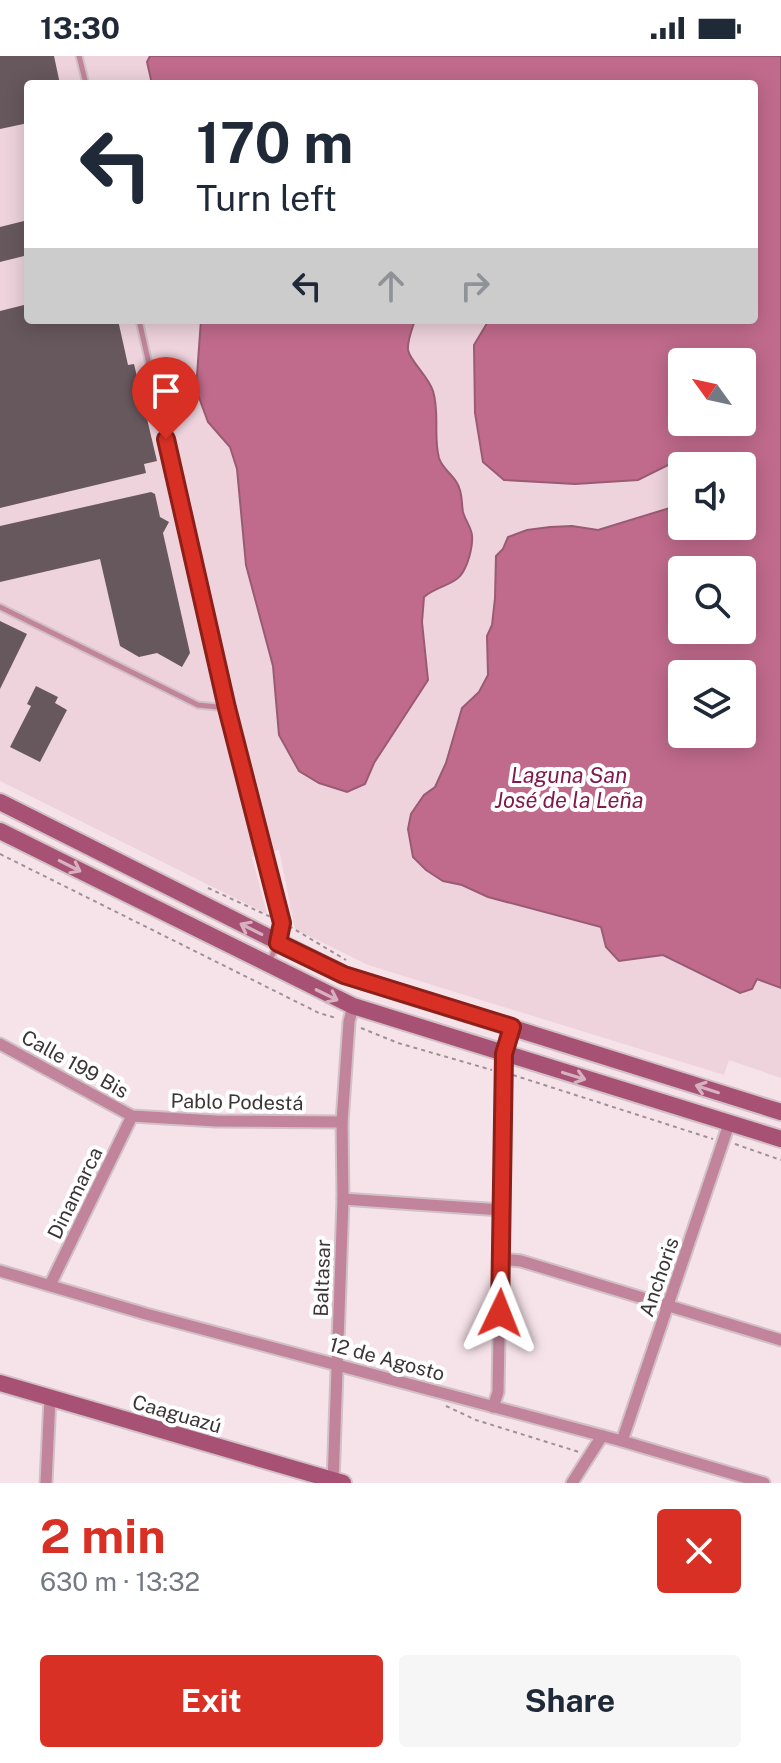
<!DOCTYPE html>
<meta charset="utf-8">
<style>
:root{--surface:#fff;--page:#f6f6f7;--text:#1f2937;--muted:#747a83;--accent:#d93025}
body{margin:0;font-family:"Public Sans",sans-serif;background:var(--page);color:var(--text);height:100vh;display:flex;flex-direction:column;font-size:30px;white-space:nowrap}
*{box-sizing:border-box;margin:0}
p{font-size:26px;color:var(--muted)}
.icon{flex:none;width:44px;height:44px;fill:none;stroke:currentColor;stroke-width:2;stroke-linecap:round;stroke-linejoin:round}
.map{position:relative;height:1427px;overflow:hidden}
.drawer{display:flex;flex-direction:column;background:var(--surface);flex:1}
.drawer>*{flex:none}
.guide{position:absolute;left:24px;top:24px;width:734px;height:244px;border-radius:8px;box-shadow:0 4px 20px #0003;background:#fff;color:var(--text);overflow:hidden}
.needle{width:52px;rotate:303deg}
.controls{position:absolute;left:668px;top:292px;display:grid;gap:16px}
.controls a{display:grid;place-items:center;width:88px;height:88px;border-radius:8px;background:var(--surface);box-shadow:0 4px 20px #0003;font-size:40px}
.pin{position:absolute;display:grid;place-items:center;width:68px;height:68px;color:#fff;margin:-82px -34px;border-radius:50% 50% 50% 0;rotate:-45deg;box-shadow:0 0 8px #0007}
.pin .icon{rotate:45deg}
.me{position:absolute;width:88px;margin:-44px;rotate:2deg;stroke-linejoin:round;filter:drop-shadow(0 0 6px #0008)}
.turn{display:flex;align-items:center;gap:28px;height:168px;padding:0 40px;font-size:36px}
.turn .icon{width:104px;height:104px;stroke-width:2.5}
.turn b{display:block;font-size:56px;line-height:68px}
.lanes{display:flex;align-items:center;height:76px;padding:0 40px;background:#0003;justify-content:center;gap:40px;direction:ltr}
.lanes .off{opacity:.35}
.round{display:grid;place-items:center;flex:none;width:84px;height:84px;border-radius:8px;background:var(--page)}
.head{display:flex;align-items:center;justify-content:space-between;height:136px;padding:0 40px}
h1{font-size:48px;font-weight:700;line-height:60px;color:var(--accent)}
.button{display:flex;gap:16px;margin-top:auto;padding:16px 40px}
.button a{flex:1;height:92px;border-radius:8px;background:var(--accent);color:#fff;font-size:32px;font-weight:700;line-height:92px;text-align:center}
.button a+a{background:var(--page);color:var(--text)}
.status{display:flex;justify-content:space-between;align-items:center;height:56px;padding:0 40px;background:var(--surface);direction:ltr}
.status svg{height:22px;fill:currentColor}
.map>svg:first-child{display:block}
.built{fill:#eed3dc;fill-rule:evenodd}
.water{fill:#c16b8c;stroke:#995b72;stroke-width:2;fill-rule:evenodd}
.building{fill:#67585d}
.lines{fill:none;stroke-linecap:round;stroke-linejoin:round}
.lane-casing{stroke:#d1c0c5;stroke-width:9}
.street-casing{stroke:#d1c0c5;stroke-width:15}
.secondary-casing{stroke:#d1c0c5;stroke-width:20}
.path{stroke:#9e9195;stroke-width:2;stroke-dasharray:4 4;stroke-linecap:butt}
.lane{stroke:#c1849a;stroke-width:5}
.street{stroke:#c1849a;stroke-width:11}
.secondary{stroke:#a75274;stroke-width:16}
.oneway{stroke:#d7b1c0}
.route-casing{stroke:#8d1f18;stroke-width:20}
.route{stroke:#d93025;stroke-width:14}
.labels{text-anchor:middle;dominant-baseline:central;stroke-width:8;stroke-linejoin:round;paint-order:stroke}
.street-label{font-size:20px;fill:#3c3537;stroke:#fff}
.water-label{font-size:22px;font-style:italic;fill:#81194c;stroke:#fff}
</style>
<div class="status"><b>13:30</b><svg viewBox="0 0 49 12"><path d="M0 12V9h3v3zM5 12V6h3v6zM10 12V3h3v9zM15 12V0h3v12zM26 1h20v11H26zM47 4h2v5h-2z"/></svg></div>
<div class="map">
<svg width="781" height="1427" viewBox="0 0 781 1427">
<rect width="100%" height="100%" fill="#f6e3e9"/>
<!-- built -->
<path class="built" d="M0 0H781V1022L729 1004 724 1019 368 909 295 873 279 794 252 801 267 858 0 725ZM28 28H754V264H28ZM682 306H742V366H682ZM682 410H742V470H682ZM682 514H742V574H682ZM682 618H742V678H682Z"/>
<!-- water -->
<g class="water">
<path d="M150 0H781V932L757 923 752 933 740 937 663 899 619 905 606 891 601 871 488 841 462 829 443 825 426 814 413 801 408 773 411 758 424 739 435 731 446 707 462 652 479 636 488 619 487 580 492 569 495 542 496 500 503 493 508 481 527 474 550 471 572 470 598 474 673 451 682 452V470H742V410H693L686 405H676L638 424 575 428 504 424 483 406 475 357 474 289 489 264H754V28H152L147 6ZM682 306H742V366H682ZM682 514H742V574H682ZM682 618H742V678H682Z"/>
<path d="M201 264H415C412 273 407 285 408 294 410 305 428 320 433 335 440 358 433 380 439 402 442 412 452 418 457 427 463 437 461 445 463 456 465 464 471 471 472 479 473 490 468 511 460 520 453 529 435 531 424 541L422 566 428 624 374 707 365 728 347 736 319 727 299 715 279 679 273 610 246 509 237 413 230 391 208 366 196 333Z"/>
</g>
<!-- building -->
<g class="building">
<polygon points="0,0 54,0 60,28 28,28 28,67 0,73"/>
<polygon points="28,164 28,199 0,206 0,171"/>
<polygon points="28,248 28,264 118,264 128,309 134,308 157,405 144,408 146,417 0,452 0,255"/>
<polygon points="151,436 155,438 160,461 169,466 163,477 190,597 182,611 157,597 139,601 120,590 100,503 0,526 0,470"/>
<polygon points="0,565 27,578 0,633"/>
<polygon points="36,630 58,641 55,647 67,654 40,706 10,691 31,650 27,648"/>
</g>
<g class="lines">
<!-- lane casing -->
<g class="lane-casing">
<g id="lane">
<polyline points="79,0 86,28"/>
<polyline points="139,264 227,652 282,867 278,887 270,904"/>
<polyline points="0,551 198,649 227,652"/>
</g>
</g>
<!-- street casing -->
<g class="street-casing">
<g id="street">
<polyline points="0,988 132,1060 216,1065 342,1066"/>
<polyline points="343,1143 501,1154"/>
<polyline points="502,1203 521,1205 781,1284"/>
<polyline points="0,1215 146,1258 622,1385 764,1427"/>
<polyline points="50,1229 132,1060"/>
<polyline points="493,1351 498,1336 504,998 512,971"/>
<polyline points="622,1385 729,1068"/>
<polyline points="46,1427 50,1342"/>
<polyline points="333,1427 343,1143 342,1066 349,966 353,950"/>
<polyline points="572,1427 602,1380"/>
</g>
</g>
<!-- secondary casing -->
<g class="secondary-casing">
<g id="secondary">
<polyline points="0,746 344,919 781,1056"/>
<polyline points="0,775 353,950 781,1083"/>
<polyline points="0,1327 343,1427"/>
</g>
</g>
<!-- path -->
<g class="path">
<polyline points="0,798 319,957 336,962"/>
<polyline points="208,832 273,862"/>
<polyline points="289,870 346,904"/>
<polyline points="361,972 398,987 492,1014"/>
<polyline points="513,1019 713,1083"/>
<polyline points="735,1088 781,1104"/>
<polyline points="446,1350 476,1364 579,1396"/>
</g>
<!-- lane -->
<use href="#lane" class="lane"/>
<!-- street -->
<use href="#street" class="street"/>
<!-- secondary -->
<use href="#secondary" class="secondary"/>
</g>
<!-- one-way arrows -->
<defs><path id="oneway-shaft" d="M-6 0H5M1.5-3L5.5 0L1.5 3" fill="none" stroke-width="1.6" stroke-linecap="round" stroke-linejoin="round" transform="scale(2)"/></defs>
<g class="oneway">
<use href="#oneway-shaft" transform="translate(70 810) rotate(27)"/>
<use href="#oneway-shaft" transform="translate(251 873) rotate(-153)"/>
<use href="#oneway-shaft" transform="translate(327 939) rotate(26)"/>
<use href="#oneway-shaft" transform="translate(574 1020) rotate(17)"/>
<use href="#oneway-shaft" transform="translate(707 1033) rotate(-162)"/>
</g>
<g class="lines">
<!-- route casing -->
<g class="route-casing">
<polyline id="route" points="166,383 227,652 282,867 278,887 344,919 512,971 504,998 500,1257"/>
</g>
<!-- route -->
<use href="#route" class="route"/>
</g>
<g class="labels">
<!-- street labels -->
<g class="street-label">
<text transform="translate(75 1008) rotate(29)">Calle 199 Bis</text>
<text transform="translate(237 1046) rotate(1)">Pablo Podestá</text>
<text transform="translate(75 1137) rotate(-64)">Dinamarca</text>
<text transform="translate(659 1221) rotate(-71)">Anchoris</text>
<text transform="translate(322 1222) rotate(-88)">Baltasar</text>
<text transform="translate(387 1303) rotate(15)">12 de Agosto</text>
<text transform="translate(177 1358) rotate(16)">Caaguazú</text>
</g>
<!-- water labels -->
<g class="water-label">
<text x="569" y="719">Laguna San<tspan x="569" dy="25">José de la Leña</tspan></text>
</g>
</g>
</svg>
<div class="controls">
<a><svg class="needle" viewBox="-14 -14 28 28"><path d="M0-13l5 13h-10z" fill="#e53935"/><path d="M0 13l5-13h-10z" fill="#747a83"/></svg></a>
<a><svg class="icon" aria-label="sound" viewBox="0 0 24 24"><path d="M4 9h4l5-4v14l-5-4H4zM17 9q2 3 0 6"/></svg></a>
<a><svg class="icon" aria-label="search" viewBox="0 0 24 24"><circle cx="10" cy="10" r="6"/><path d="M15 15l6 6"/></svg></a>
<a><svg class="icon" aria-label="layers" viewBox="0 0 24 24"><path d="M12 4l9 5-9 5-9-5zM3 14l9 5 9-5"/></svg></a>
</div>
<div class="pin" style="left:166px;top:383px;background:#d93025"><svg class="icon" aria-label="arrive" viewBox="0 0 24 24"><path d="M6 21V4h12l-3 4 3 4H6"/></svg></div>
<svg class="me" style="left:500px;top:1257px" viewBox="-20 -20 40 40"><path d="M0-17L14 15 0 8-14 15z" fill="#d93025" stroke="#fff" stroke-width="4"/></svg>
<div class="guide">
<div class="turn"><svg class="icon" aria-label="left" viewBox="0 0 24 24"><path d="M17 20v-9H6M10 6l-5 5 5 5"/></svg><div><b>170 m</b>Turn left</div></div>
<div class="lanes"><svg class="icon" aria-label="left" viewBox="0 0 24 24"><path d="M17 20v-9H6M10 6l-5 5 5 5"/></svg><svg class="icon off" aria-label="ahead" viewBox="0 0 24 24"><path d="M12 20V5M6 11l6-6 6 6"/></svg><svg class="icon off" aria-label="right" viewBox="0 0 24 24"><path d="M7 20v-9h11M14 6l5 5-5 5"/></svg></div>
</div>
</div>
<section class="drawer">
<div class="head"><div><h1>2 min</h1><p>630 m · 13:32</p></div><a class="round" style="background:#d93025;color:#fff"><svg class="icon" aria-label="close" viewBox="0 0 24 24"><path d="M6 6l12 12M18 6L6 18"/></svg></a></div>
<div class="button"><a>Exit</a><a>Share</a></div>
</section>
